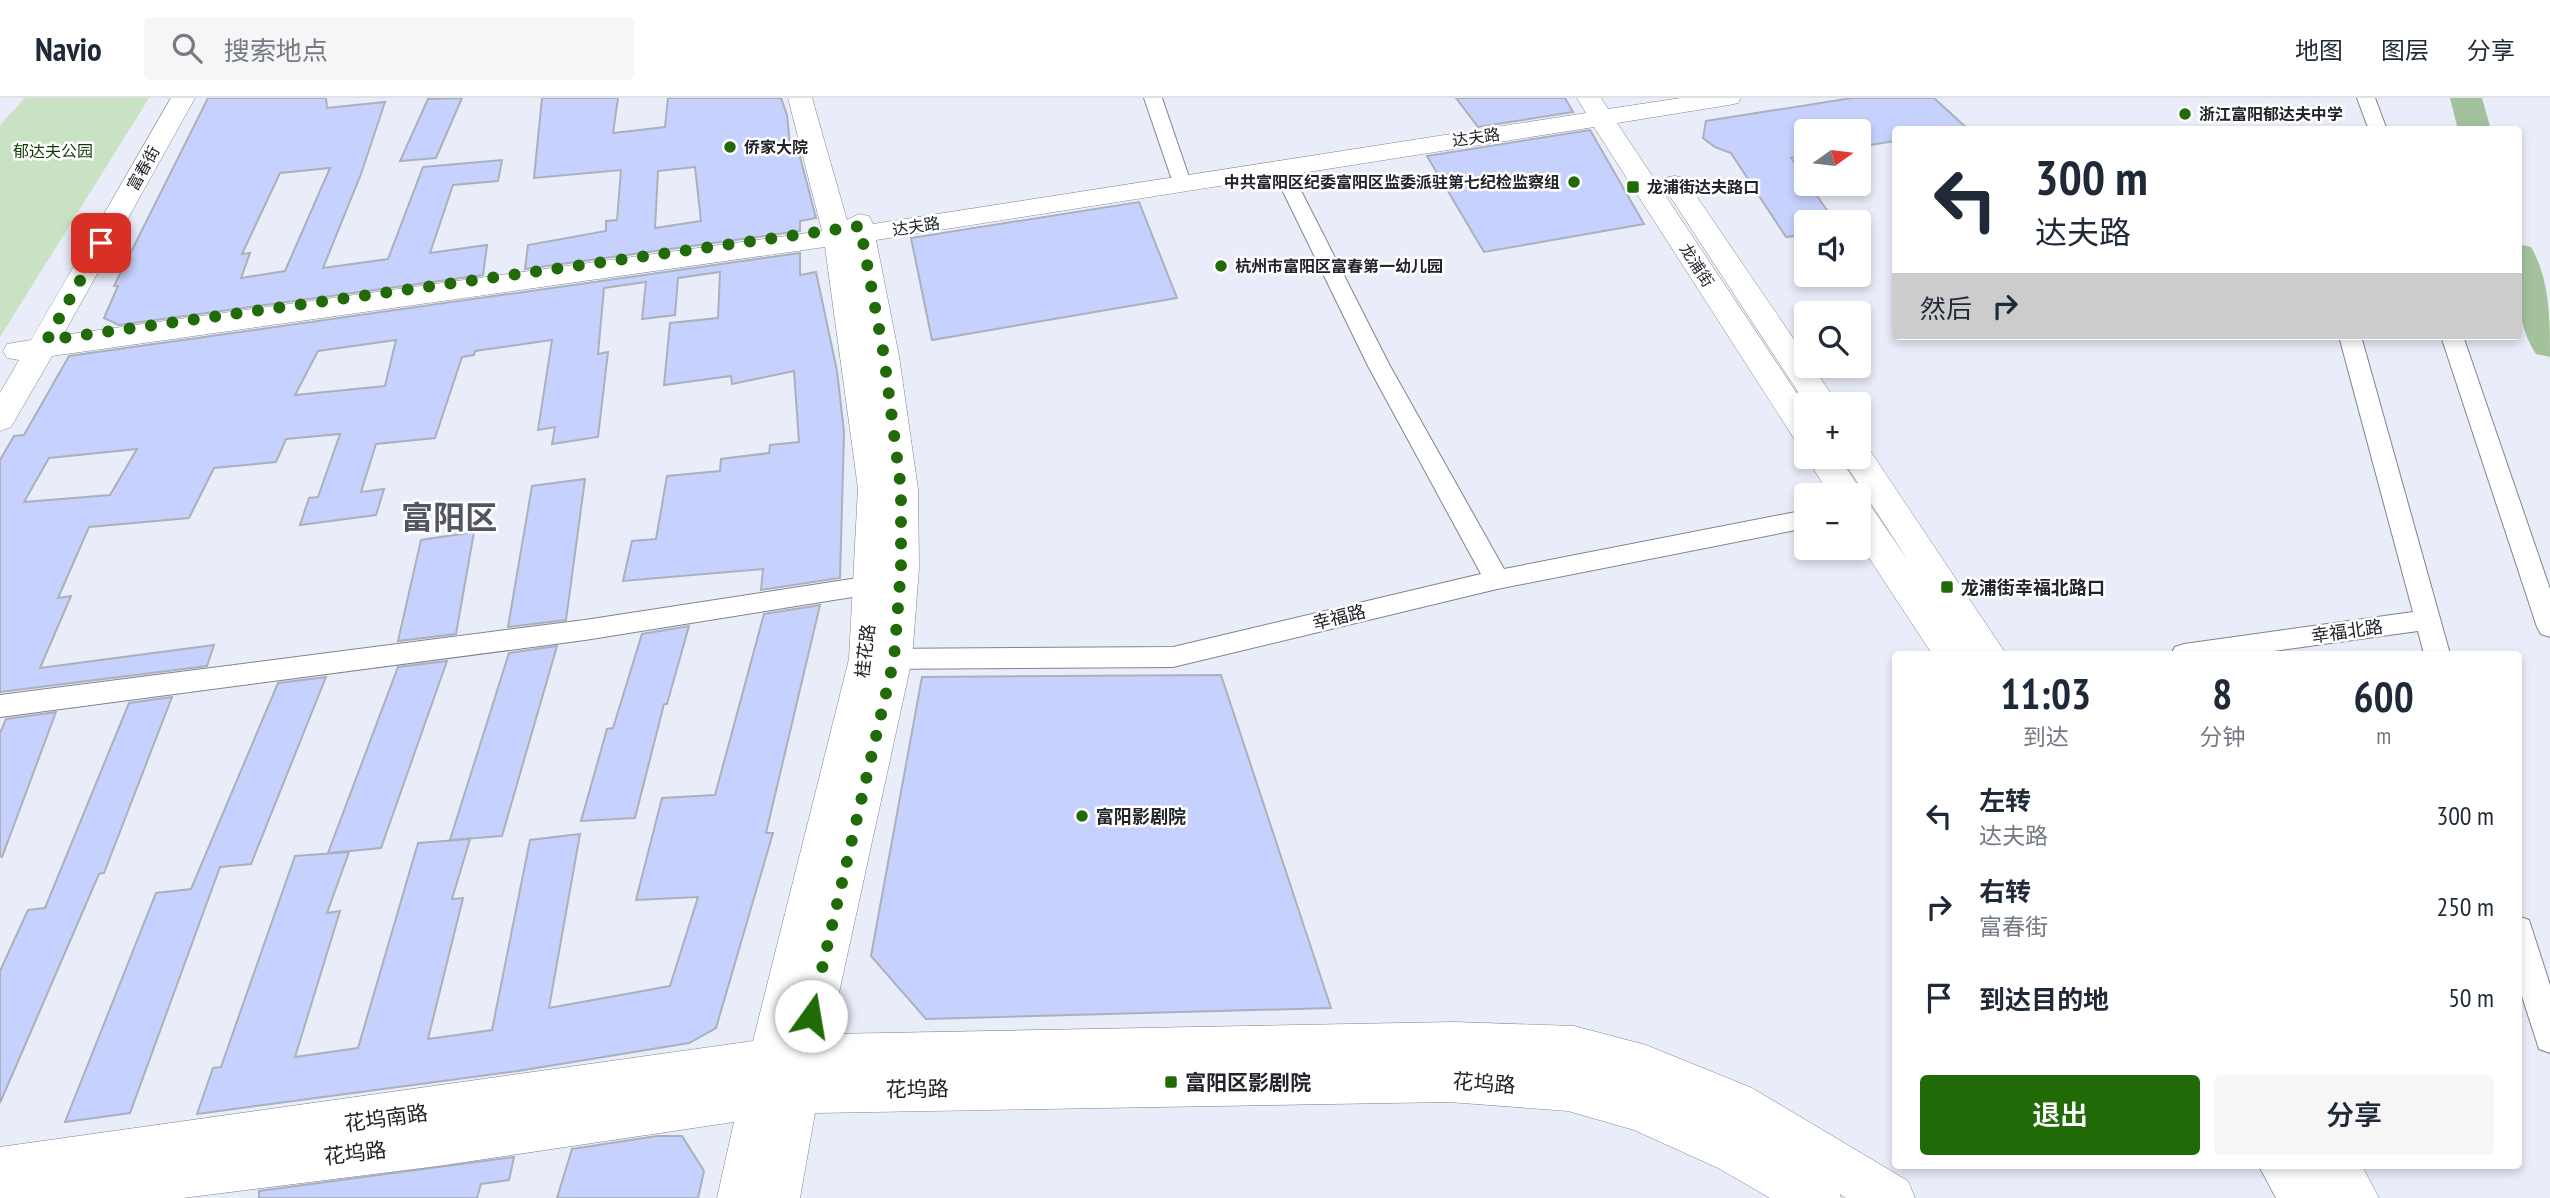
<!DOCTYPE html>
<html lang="zh">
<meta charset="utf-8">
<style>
:root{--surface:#fff;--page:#f6f6f7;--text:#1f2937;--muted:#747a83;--line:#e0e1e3;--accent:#206a07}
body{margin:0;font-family:"PT Sans Narrow","Noto Sans SC",sans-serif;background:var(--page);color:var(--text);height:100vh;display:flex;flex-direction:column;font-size:26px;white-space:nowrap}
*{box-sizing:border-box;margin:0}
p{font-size:23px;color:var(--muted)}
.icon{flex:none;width:38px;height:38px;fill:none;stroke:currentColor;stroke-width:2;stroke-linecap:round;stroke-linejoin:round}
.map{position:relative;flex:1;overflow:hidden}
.details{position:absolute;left:1892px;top:553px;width:630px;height:518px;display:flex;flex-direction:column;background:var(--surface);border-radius:7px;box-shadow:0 4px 10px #0003}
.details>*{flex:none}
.hud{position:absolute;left:1892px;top:28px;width:630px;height:214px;border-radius:7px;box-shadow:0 4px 10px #0003;background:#fff;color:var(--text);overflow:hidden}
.needle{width:46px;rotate:76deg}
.controls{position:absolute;left:1794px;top:21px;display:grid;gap:14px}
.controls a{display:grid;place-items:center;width:77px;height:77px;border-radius:7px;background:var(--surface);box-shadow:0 4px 10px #0003;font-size:35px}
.pin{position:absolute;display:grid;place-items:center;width:60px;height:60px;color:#fff;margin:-30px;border-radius:14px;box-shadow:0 4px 10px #0006}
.me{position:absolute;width:77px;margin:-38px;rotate:13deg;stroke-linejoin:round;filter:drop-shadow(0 0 5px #0008)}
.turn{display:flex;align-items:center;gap:24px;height:147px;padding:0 28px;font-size:32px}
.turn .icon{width:91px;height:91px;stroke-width:2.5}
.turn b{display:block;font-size:49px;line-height:60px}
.then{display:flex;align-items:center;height:66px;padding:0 28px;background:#0003;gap:14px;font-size:26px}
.eta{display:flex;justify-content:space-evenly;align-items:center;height:119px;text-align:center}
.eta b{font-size:42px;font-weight:600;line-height:49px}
.primary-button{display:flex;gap:14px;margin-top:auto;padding:14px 28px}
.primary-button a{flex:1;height:80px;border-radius:7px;background:var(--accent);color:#fff;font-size:28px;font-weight:600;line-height:80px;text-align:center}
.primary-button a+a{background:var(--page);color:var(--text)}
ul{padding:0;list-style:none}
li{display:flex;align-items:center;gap:21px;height:91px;padding:0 28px}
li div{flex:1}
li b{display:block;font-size:26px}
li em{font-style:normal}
header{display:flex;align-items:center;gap:42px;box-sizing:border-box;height:98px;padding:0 35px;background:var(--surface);border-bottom:2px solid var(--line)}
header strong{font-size:33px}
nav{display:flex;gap:38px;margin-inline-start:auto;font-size:24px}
.search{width:490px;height:63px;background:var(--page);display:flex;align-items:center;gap:18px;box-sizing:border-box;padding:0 24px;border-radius:7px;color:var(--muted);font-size:26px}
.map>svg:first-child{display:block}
.green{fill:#cae2c4}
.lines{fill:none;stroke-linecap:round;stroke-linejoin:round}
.river{fill:#a3c29c;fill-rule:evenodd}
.building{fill:#c6d2fd;stroke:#acb0bb;stroke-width:2;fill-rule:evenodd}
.street-casing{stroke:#81848f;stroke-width:2}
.secondary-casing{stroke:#81848f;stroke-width:1}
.street{fill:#fff;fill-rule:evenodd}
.secondary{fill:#fff;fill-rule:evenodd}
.route{stroke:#206a07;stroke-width:12;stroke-dasharray:0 21.6}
.poi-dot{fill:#206a07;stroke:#fff;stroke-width:2.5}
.labels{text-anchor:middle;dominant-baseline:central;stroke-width:5;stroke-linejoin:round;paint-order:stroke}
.far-poi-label{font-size:16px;font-weight:bold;fill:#232429;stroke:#fff;text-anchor:start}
.far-street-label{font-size:16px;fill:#232429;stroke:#fff}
.far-park-label{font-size:16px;fill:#103a05;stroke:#fff}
.poi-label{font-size:18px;font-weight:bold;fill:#232429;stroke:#fff;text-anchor:start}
.street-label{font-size:18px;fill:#232429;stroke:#fff}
.near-poi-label{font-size:21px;font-weight:bold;fill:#232429;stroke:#fff;text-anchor:start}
.near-street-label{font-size:21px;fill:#232429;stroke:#fff}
.town-label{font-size:32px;font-weight:bold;fill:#535660;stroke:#fff}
</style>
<header>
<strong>Navio</strong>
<div class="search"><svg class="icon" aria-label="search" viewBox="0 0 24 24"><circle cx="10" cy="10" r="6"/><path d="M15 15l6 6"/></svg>搜索地点</div>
<nav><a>地图</a><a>图层</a><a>分享</a></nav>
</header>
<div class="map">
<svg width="2550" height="1100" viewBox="0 0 2550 1100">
<rect width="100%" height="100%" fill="#e9ecf9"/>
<!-- green -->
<polygon class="green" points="25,0 149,0 0,239 0,27"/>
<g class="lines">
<!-- river -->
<g class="river">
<polygon points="2450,0 2482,0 2491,32 2458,32"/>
<path d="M2518 146 2531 149C2550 182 2550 221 2550 259L2536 256C2514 222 2518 184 2518 146Z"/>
</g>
</g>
<!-- building -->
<g class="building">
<path d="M208 0H326L327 10 385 4 361 76 323 170 388 161 423 69 502 62 498 83 453 87 430 155 487 147 483 177 119 227 104 220 118 188H114ZM330 70 285 173 241 180 250 155 242 156 280 75Z"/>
<polygon points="462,0 436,60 400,63 428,1"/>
<path d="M542 0H618L613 35 665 29 668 0H781L787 17 791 57 799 55 816 120 800 123V133L525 171 528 147 606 133V123L617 122 621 72 534 80ZM695 69 701 123 655 130 658 73Z"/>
<polygon points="1456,0 1565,0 1573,14 1478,29"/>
<polygon points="1852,0 1934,0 1969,32 1895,32 1895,43 1858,49 1858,33 1806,33 1806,57 1791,60 1835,124 1806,124 1806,137 1786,139 1731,55 1715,49 1703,40 1706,23"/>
<polygon points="1590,32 1644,126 1484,154 1427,58"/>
<polygon points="1139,104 1177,200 932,242 911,140"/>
<path d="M800 155V177L816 174 837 273 844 334 840 480 761 492 763 471 623 483 632 443 656 441 667 378 720 373 721 361 769 355 770 347 799 344 794 273 732 286 731 278 664 287 670 225 718 220 720 174 678 180 675 217 642 221 646 184 604 190 598 256 608 254 598 339 552 346 555 329 538 332 552 242 475 253 474 257 462 259 435 340 376 346 361 394 384 391 376 417 300 427 309 400 318 399 340 336 286 341 276 364 214 370 189 420 89 429 58 500 71 498 40 570 214 547 207 568 0 594V362L14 338 24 337 69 258ZM396 242 385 288 295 297 318 253ZM137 351 110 397 24 404 49 360Z"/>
<polygon points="585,381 566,522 508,529 532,388"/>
<polygon points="474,434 456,536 398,543 421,442"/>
<polygon points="820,507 766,735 773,735 716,930 689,945 518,973 197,1016 213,970 221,969 295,758 349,754 327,815 340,813 295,959 358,950 418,745 470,741 452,801 463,800 428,941 492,932 530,742 580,736 549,910 670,888 698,799 636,802 662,700 715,697 764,516"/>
<polygon points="689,528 667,606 664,606 635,720 581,723 607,631 613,630 642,536"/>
<polygon points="557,548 502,738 450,742 509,555"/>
<polygon points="447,563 381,750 328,755 398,569"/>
<polygon points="1221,577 1331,910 926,921 871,858 922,579"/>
<polygon points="326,579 251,766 220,769 130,1015 65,1024 156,795 191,791 278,585"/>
<polygon points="172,599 104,775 99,776 0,1005 0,873 28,812 45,810 129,605"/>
<polygon points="56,614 2,759 0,758 0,635 6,621"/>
<polygon points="657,1038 682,1038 704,1073 698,1100 557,1100 572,1051"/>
<polygon points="514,1059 509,1082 481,1086 477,1100 259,1100 259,1093"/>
</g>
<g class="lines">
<!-- street casing -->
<g class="street-casing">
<g id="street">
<polygon points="1144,0 1162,0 1189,79 1187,83 1180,85 1171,79"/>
<polygon points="2357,0 2375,0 2387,32 2369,32"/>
<polygon points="1280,63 1289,69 1390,268 1504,471 1806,412 1806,430 1497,491 1173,569 875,571 866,568 862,561 866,554 875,551 1173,549 1481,476 1368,268 1271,69"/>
<polygon points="2339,238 2361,238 2450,556 2424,556 2418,533 2252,556 2171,556 2175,549 2184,546 2413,514"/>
<polygon points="2441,238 2463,238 2550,491 2550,539 2541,536 2537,529"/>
<polygon points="871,478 880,480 884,487 880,494 871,496 585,542 0,619 0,597 585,522"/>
<polygon points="2518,818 2529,822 2550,887 2550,955 2539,951 2518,886"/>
</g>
</g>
<!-- secondary casing -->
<g class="secondary-casing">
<g id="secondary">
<polygon points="171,0 195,0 63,237 822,133 788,0 812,0 847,122 859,116 869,118 873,126 1586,15 1577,0 1601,0 1608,11 1681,0 1741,0 1738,5 1729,7 1617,25 1806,309 1806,345 1795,342 1594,29 876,142 899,258 918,391 919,470 912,561 830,936 1454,924 1574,928 1646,947 1752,990 1908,1083 1915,1100 1846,1100 1840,1096 1841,1100 1770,1100 1718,1070 1634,1032 1568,1013 1449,1004 815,1015 800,1100 717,1100 734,1024 438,1068 183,1100 0,1100 0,1049 753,943 849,561 858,390 825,149 52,258 11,329 0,333 0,295 19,262 7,260 3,253 7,246 31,242"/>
<polygon points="1675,78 1684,80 1806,259 1806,268 1812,268 1838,306 1806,306 1662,86 1666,80"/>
<polygon points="1858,348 1869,351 2006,556 1932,556 1858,443 1858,397 1830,397 1806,359 1839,359 1864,397 1860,404 1870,407 1907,461 1841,359 1858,359"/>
<polygon points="2259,1068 2362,1068 2379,1100 2276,1100"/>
</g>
</g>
<!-- street -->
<use href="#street" class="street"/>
<!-- secondary -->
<use href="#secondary" class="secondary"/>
</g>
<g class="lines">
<!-- route -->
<polyline class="route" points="101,145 47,242 860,128 884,258 901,391 901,470 894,561 811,918"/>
</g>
<!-- markers -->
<g class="poi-dot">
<circle cx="2185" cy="16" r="7"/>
<circle cx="730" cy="49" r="7"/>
<circle cx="1574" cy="84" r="7"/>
<rect x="1626" y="82" width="14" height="14" rx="3.5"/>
<circle cx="1221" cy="168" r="7"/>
<rect x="1940" y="482" width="14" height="14" rx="3.5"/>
<circle cx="1082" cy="718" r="7"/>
<rect x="1164" y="977" width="14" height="14" rx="3.5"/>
</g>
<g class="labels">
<!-- far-poi labels -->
<g class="far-poi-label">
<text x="2199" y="16">浙江富阳郁达夫中学</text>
<text x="744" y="49">侨家大院</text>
<text x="1560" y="84" text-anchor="end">中共富阳区纪委富阳区监委派驻第七纪检监察组</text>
<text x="1647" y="89">龙浦街达夫路口</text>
<text x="1235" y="168">杭州市富阳区富春第一幼儿园</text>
</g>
<!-- far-street labels -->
<g class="far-street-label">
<text transform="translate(1476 39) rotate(-8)">达夫路</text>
<text transform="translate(143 70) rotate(-61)">富春街</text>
<text transform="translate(916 128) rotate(-9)">达夫路</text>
<text transform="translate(1697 167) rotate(57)">龙浦街</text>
</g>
<!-- far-park labels -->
<g class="far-park-label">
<text x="53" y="53">郁达夫公园</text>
</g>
<!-- poi labels -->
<g class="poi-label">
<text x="1961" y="489">龙浦街幸福北路口</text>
<text x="1096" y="718">富阳影剧院</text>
</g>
<!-- street labels -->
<g class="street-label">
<text transform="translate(1339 519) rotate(-14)">幸福路</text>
<text transform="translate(2347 533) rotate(-8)">幸福北路</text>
<text transform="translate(865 553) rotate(-83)">桂花路</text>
</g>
<!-- near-poi labels -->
<g class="near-poi-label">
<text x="1185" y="984">富阳区影剧院</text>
</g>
<!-- near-street labels -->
<g class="near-street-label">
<text transform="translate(1484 985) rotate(4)">花坞路</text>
<text transform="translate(917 991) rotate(-1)">花坞路</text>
<text transform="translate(386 1020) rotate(-8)">花坞南路</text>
<text transform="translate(355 1055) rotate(-7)">花坞路</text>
</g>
<!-- town labels -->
<g class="town-label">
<text x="449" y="419">富阳区</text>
</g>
</g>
</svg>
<div class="controls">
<a><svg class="needle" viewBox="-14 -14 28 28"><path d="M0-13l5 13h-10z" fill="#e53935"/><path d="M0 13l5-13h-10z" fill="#747a83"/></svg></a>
<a><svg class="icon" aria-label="sound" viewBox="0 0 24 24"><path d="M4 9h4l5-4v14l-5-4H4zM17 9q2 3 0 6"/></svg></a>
<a><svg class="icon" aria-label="search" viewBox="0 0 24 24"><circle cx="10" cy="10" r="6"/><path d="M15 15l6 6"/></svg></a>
<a>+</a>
<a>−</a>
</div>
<div class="pin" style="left:101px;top:145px;background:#d93025"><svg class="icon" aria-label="arrive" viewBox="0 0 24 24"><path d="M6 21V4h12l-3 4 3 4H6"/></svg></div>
<svg class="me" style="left:811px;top:918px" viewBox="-20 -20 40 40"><circle r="19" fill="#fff"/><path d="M0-13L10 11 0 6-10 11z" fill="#206a07"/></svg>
<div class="hud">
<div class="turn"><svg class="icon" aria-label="left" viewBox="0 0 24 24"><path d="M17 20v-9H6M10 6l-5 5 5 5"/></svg><div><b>300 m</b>达夫路</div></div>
<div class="then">然后<svg class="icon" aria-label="right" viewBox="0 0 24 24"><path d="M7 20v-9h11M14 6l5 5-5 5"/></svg></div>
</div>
<section class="details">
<div class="eta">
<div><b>11:03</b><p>到达</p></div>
<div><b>8</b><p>分钟</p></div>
<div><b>600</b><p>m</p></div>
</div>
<ul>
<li><svg class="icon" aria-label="left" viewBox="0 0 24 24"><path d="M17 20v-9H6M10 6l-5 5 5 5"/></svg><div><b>左转</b><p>达夫路</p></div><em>300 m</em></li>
<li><svg class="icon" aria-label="right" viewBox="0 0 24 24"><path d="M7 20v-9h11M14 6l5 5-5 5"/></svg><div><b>右转</b><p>富春街</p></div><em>250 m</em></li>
<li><svg class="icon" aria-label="arrive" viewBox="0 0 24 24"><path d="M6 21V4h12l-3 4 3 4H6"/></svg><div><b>到达目的地</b></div><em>50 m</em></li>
</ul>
<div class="primary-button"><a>退出</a><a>分享</a></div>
</section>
</div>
